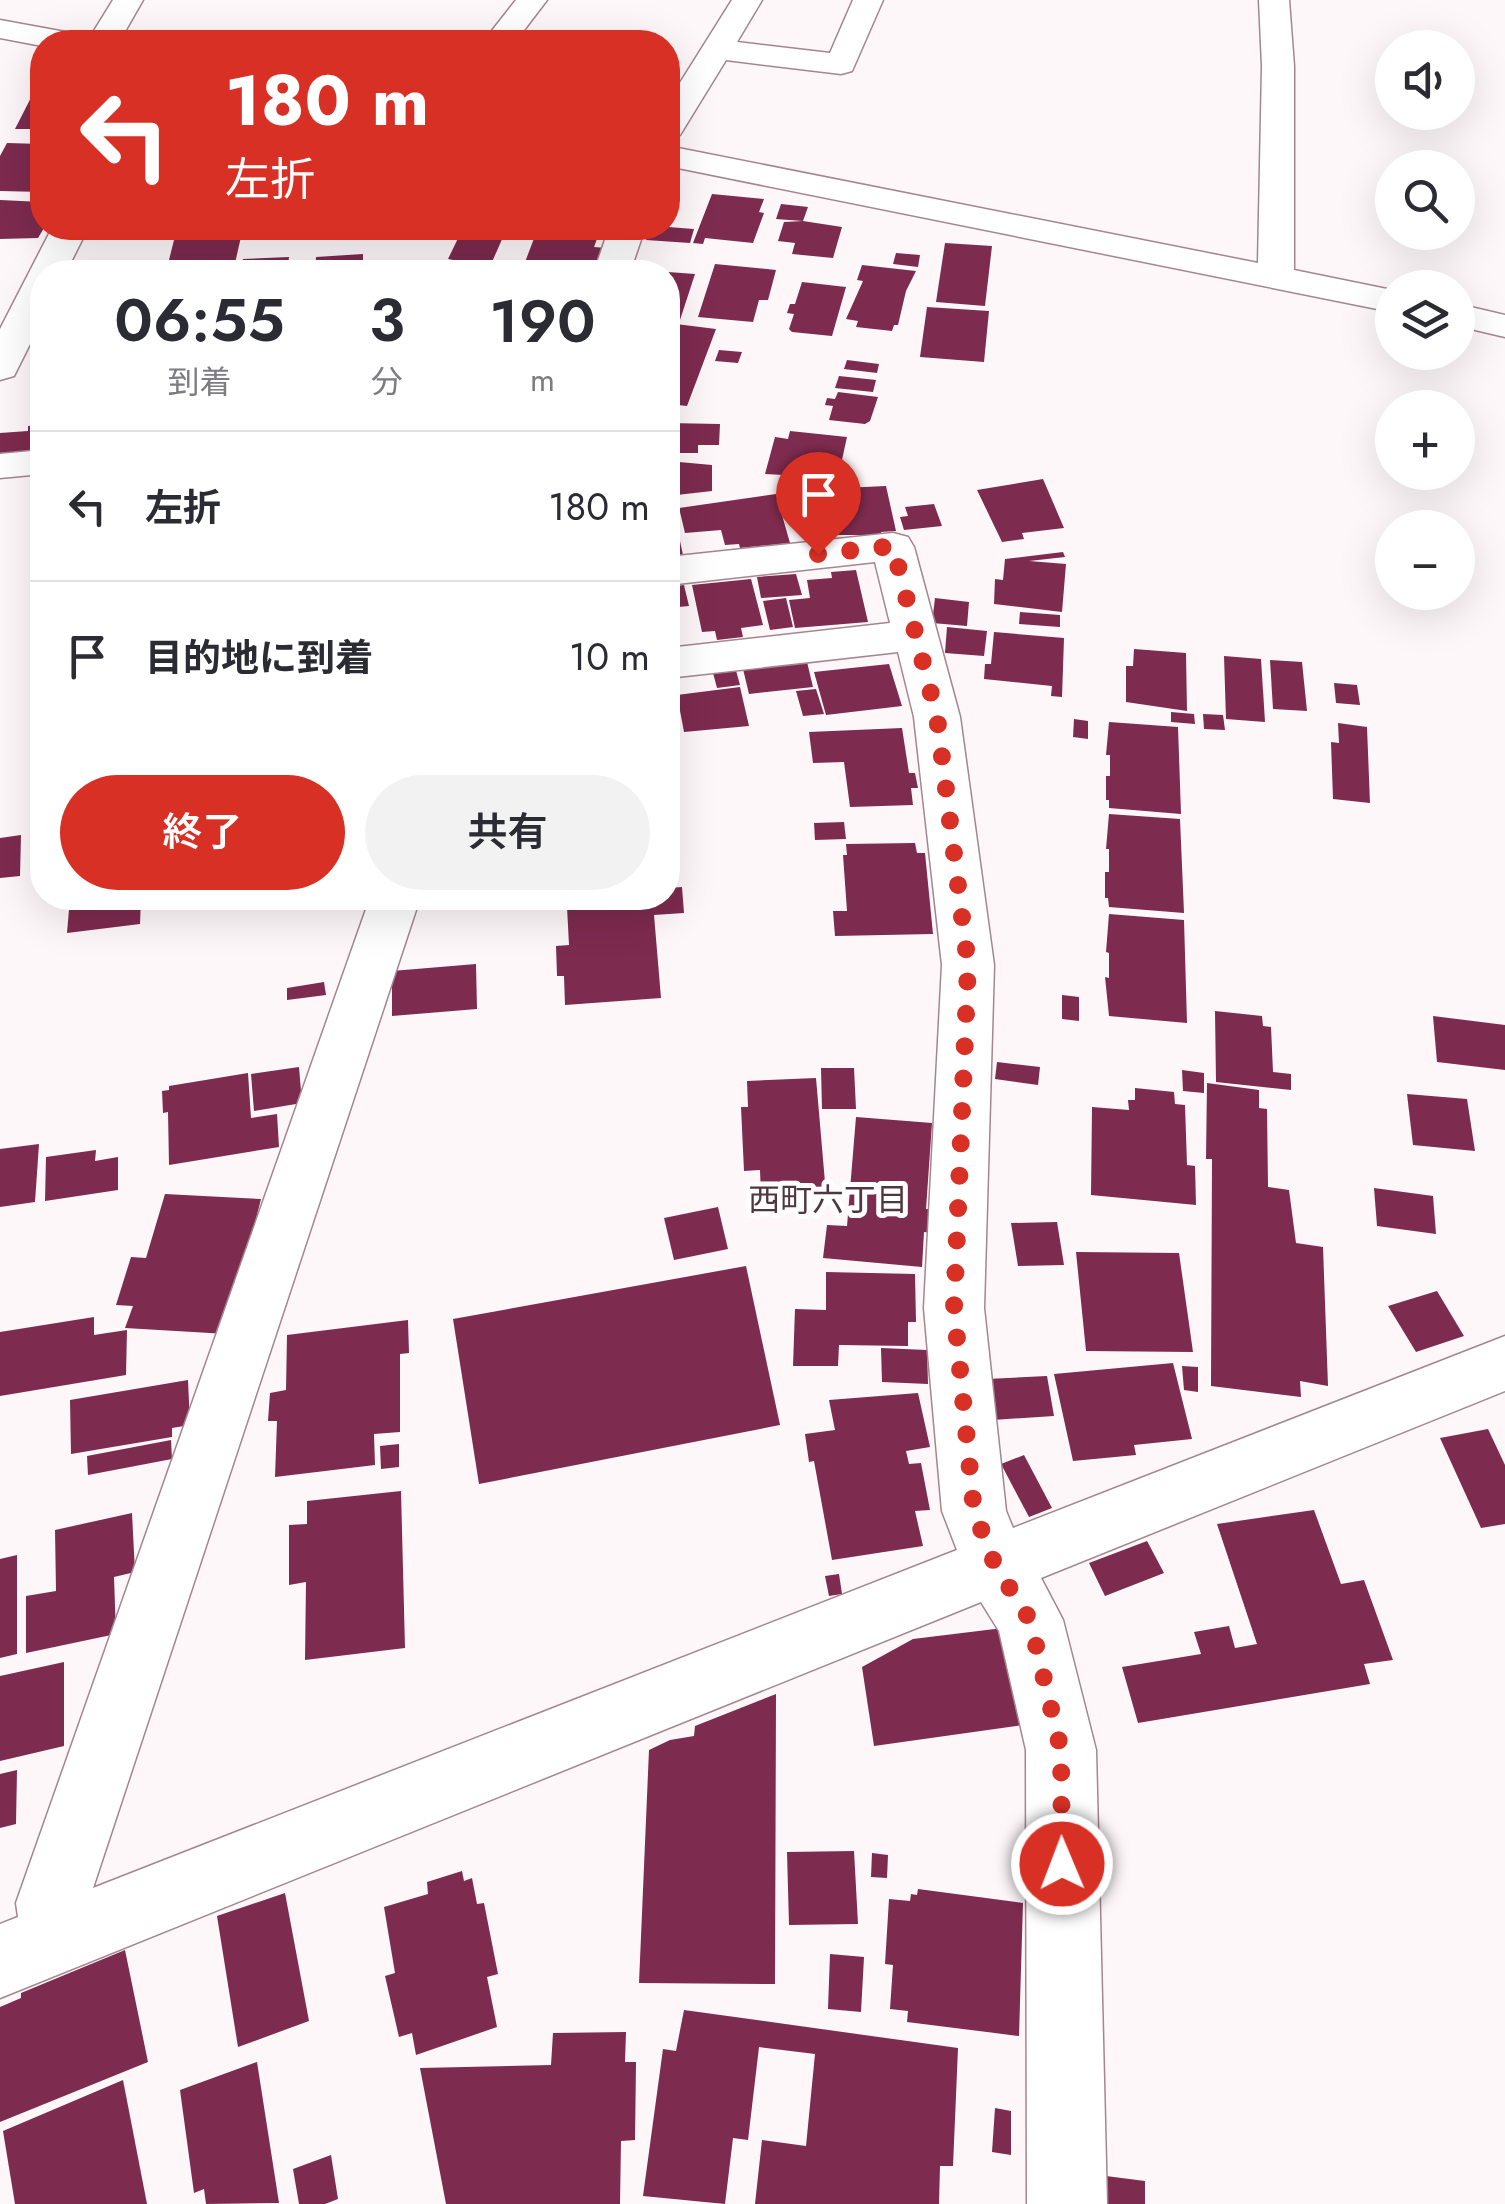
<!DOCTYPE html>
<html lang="ja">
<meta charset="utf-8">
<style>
:root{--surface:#fff;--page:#f2f2f3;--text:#2b2b33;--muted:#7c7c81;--line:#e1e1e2;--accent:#d93025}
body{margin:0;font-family:Jost,"Noto Sans JP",sans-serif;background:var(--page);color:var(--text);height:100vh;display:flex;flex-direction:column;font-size:38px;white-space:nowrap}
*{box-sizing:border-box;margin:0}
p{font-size:32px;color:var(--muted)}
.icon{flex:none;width:55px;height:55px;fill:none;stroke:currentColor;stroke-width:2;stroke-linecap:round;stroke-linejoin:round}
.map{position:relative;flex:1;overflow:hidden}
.drawer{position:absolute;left:30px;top:260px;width:650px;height:650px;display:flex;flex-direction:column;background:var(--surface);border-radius:40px;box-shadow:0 10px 40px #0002}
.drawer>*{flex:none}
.top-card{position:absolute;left:30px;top:30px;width:650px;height:210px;border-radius:40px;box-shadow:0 10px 40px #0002;background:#d93025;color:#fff;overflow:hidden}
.controls{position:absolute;left:1375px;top:30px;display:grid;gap:20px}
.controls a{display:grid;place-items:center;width:100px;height:100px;border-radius:50%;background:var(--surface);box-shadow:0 10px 40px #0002;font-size:50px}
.pin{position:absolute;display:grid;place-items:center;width:85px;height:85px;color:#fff;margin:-102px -42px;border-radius:50% 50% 50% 0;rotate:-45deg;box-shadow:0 0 10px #0007}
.pin .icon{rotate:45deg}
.me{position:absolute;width:110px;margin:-55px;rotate:359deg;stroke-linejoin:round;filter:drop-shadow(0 0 8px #0008)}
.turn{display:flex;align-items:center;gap:35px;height:210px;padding:0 30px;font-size:45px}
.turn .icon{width:130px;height:130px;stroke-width:2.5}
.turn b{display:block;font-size:70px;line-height:85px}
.eta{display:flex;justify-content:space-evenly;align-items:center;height:170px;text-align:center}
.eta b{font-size:60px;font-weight:600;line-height:70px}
.primary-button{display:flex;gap:20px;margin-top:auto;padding:20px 30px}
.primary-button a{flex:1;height:115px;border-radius:60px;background:var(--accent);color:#fff;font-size:40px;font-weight:600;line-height:115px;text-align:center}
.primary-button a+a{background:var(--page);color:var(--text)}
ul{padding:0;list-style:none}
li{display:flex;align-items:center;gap:30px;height:150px;padding:0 30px;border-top:2px solid var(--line)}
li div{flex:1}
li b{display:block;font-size:38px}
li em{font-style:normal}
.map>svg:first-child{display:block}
.building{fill:#7d2b4e}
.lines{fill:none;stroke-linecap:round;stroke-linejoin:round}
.minor-casing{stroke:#a4868f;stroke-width:3}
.minor{fill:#fff;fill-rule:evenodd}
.route{stroke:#d93025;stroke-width:18;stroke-dasharray:0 32.4}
.labels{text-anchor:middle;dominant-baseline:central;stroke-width:10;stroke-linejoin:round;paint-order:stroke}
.neighbourhood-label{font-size:32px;fill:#4f363f;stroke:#fff}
</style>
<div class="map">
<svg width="1505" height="2204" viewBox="0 0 1505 2204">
<rect width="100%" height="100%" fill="#fef7f9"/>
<!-- building -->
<g class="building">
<polygon points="42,76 42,129 15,129"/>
<polygon points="7,143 42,144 42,192 0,191 0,156"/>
<polygon points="712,194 764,199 759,212 764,213 753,243 705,238 703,244 693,243"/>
<polygon points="0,200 42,202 44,228 38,238 0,239"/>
<polygon points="781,204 808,207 803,221 776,219"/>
<polygon points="803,221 842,227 833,258 792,254 795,243 778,241 784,222"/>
<polygon points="177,228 243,228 233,272 166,272"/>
<polygon points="463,228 507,228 492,262 480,265 448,259"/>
<polygon points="538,228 601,228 594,247 607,248 599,272 522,270"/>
<polygon points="650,228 668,227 694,229 690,243 646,240"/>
<polygon points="945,243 992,246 985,306 936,302"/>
<polygon points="896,253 920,255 918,267 893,264"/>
<polygon points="363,254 363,272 315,272 316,257"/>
<polygon points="289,257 287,272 240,272 243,259"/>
<polygon points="715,264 776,270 768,300 759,300 753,322 698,317"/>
<polygon points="862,265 916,271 906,291 898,325 894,325 892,331 856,327 858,321 846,319 863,281 857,280"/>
<polygon points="668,272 695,274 680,320 668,319"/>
<polygon points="802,282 846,287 832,336 792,332 789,329 794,314 787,313 790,304 795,304"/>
<polygon points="927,307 989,311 984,362 920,357"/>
<polygon points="668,323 716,329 687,406 668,404"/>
<polygon points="719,350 742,352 738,363 715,361"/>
<polygon points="847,360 879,364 877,373 844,369"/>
<polygon points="839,376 876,380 873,392 835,388"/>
<polygon points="40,380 42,421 35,422 36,419 30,419"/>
<polygon points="838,392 878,397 870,421 865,424 829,420 833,406 825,405 827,398 835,399"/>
<polygon points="668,423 720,424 719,445 698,445 698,453 668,453"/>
<polygon points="42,425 42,451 0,453 0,433 28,431 28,426"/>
<polygon points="790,431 847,437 838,478 765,474 775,437 788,439"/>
<polygon points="668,461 712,465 712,491 668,496"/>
<polygon points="1043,479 1064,528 1022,533 1024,539 1002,542 977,490"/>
<polygon points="886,486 896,531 881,532 882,535 830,535 821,489"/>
<polygon points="776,494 790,543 740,548 739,544 725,545 721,530 685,533 679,508"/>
<polygon points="818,494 823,515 792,519 787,497"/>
<polygon points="672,504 683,555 668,557 668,505"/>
<polygon points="934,504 942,526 904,530 900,517 908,516 905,507"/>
<polygon points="1063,552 1065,557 1029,561 1066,564 1062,612 994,604 995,579 1003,580 1005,559"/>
<polygon points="856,570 868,622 795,628 789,600 810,598 807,580 832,578 831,572"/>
<polygon points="796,574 802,595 761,598 757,577"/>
<polygon points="751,579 763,625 741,628 743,637 717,640 715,631 702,632 692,585"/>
<polygon points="684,585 689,606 668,608 668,587"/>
<polygon points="786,598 793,627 770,630 763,601"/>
<polygon points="935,598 969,602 967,626 932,623"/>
<polygon points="1020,612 1060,615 1060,627 1019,624"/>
<polygon points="947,627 987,631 984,656 945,653"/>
<polygon points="994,632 1064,638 1062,697 1051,696 1052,686 984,679 985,664 991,664"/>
<polygon points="1134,649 1186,653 1187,711 1126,702 1126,666 1133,666"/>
<polygon points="1224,656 1261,659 1265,722 1226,719"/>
<polygon points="1270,660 1302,662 1307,711 1273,709"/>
<polygon points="807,662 813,687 749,694 743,669"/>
<polygon points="889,664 902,706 826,715 814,672"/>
<polygon points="735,667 740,685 717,688 712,669"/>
<polygon points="1334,683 1357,685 1360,705 1336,703"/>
<polygon points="740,687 749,726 684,732 677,695"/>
<polygon points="816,689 824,714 803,716 796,691"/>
<polygon points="1171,712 1194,714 1195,724 1171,722"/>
<polygon points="1203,714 1223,715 1225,730 1204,729"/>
<polygon points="1074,719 1088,721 1088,739 1073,737"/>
<polygon points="1109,722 1178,727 1181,814 1109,808 1109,800 1106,800 1106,776 1110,776 1110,755 1106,755"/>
<polygon points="1338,723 1367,727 1370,803 1333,799 1331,742 1339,743"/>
<polygon points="902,728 909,773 915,773 918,788 911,788 913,805 850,807 844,762 813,763 809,732"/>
<polygon points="1109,814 1180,819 1184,913 1109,907 1108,898 1105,898 1105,872 1109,872 1109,849 1106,849"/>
<polygon points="844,822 846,839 815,840 814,823"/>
<polygon points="21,835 20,876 0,878 0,838"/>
<polygon points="915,843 917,853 925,853 933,934 835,936 833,911 847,911 843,855 847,855 846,844"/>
<polygon points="682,887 684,913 654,915 661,998 565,1005 564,976 557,976 556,946 569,945 567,907 650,901 650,898 668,898 668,888"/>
<polygon points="70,898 141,898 140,924 67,933"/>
<polygon points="188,898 249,898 248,906 186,910"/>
<polygon points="1109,914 1184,920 1187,1023 1109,1016 1105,977 1109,978 1109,953 1106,952"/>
<polygon points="476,964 477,1009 392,1016 392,971"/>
<polygon points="324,982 326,995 287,1000 287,988"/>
<polygon points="1062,995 1079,997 1079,1021 1062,1019"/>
<polygon points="1215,1011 1262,1016 1263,1026 1271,1027 1273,1072 1291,1074 1291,1090 1216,1082"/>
<polygon points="1433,1016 1505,1025 1505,1070 1437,1062"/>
<polygon points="997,1062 1040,1067 1038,1085 995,1079"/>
<polygon points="299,1067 302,1103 254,1111 251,1074"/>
<polygon points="821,1068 854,1068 856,1109 822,1109"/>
<polygon points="1182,1070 1204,1073 1204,1093 1183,1091"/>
<polygon points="248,1073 251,1118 277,1114 279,1147 169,1165 168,1112 163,1113 162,1091 169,1090 169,1086"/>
<polygon points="816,1078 826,1194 761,1197 760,1170 744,1171 741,1107 748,1107 747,1081"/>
<polygon points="1207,1083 1259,1090 1259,1108 1267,1109 1268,1187 1289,1190 1296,1243 1323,1247 1328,1386 1300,1381 1301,1397 1211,1386 1212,1159 1206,1159"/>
<polygon points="1135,1088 1174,1092 1175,1104 1185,1105 1187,1165 1195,1166 1196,1205 1091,1195 1092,1107 1129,1110 1128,1100 1135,1100"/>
<polygon points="1407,1094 1467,1099 1475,1151 1413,1145"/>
<polygon points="856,1117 932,1123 926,1209 934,1209 933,1233 924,1232 922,1267 823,1258 827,1225 847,1226"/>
<polygon points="39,1144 35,1202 0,1207 0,1149"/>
<polygon points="96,1150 95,1161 118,1157 118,1190 45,1201 46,1157"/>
<polygon points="1374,1188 1433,1196 1436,1234 1377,1226"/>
<polygon points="165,1194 261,1199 227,1334 125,1328 133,1306 116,1305 131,1257 146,1258"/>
<polygon points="718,1207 728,1249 674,1260 664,1218"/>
<polygon points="1057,1222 1064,1265 1018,1266 1011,1223"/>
<polygon points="1076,1252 1179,1253 1193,1352 1086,1351"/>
<polygon points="746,1266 780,1425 479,1484 453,1319"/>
<polygon points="826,1272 915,1274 916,1322 908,1322 908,1346 839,1345 838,1366 793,1366 795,1309 826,1310"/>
<polygon points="1437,1291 1464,1336 1416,1352 1388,1306"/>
<polygon points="94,1317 94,1335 127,1330 126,1375 0,1396 0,1332"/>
<polygon points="408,1320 409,1353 400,1354 400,1432 374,1434 375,1465 275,1477 277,1421 268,1421 270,1393 286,1390 287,1335"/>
<polygon points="881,1348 927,1350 928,1384 882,1382"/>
<polygon points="1173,1363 1192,1439 1134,1445 1136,1455 1073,1461 1054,1374"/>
<polygon points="1182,1366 1198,1367 1198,1392 1184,1390"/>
<polygon points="1047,1376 1054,1416 993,1420 987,1379"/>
<polygon points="188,1380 190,1425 172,1428 172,1437 71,1454 70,1400"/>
<polygon points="918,1393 930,1447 906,1451 909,1464 921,1463 930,1510 915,1511 923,1546 832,1560 814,1461 809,1462 805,1434 835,1430 829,1400"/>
<polygon points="1488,1429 1505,1465 1505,1524 1481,1528 1440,1438"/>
<polygon points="171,1440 172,1459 88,1475 87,1456"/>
<polygon points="399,1444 399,1467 381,1469 380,1446"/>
<polygon points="1024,1455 1052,1508 1029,1517 1001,1464"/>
<polygon points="401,1491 405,1648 305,1660 306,1582 289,1585 289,1525 307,1524 307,1501"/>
<polygon points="1314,1510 1341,1584 1364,1580 1393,1660 1364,1664 1370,1684 1138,1723 1122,1667 1201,1654 1194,1632 1229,1626 1235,1648 1257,1644 1217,1524"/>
<polygon points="132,1513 135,1572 114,1577 116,1634 26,1653 26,1596 56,1591 55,1530"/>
<polygon points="1147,1541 1164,1573 1105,1596 1089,1563"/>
<polygon points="17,1555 17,1654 0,1658 0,1559"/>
<polygon points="839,1574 842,1594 829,1596 825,1576"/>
<polygon points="1003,1628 1023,1725 874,1746 862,1667 913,1639"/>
<polygon points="64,1662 64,1746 0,1761 0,1676"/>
<polygon points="776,1694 775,1984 639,1983 649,1750 670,1740 694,1736 695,1726"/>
<polygon points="17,1770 16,1824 0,1828 0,1774"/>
<polygon points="854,1851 858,1924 789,1925 787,1852"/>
<polygon points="872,1853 888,1855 887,1878 871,1877"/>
<polygon points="462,1871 464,1881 472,1878 477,1904 484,1903 498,1974 487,1977 497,2027 416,2055 412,2033 399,2037 385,1976 395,1973 384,1907 428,1894 427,1882"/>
<polygon points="918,1889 1023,1903 1019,2036 907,2022 908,2011 890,2009 893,1965 885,1964 889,1899 910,1901 911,1894 917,1895"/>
<polygon points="285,1893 309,2021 238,2047 217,1916"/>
<polygon points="125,1950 148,2062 0,2122 0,2007 21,1998 21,1993"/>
<polygon points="830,1954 864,1957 861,2012 828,2009"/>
<polygon points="684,2010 958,2048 953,2166 940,2166 939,2204 755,2204 762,2140 806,2146 815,2054 759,2047 748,2140 733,2138 725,2204 643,2196 663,2049 676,2051"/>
<polygon points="626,2032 625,2062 636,2062 635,2140 621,2141 620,2204 446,2204 420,2068 551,2065 553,2033"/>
<polygon points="257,2062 279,2203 206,2204 204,2189 194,2193 180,2090"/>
<polygon points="123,2080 147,2204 15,2204 3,2131"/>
<polygon points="995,2108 1011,2111 1011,2155 992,2152"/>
<polygon points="331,2155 338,2199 325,2204 299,2204 293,2169"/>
<polygon points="1106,2176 1145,2181 1145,2204 1107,2204"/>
</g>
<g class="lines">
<!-- minor casing -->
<g class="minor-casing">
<g id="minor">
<polygon points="113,0 143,0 119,42 87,42"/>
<polygon points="516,0 547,0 515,42 483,42"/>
<polygon points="732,0 762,0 737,42 830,53 853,0 883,0 852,71 841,74 726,60 680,135 668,138 668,102"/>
<polygon points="1259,0 1289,0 1294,66 1294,270 1392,290 1392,312 668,166 668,146 1258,263 1262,66"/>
<polygon points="0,20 82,35 87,42 42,42 42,46 0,38"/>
<polygon points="52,228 88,228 66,272 42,272 42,320 14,376 0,380 0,329"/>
<polygon points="609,228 645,228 630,272 594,272"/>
<polygon points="1458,304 1505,315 1505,337 1458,326"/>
<polygon points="42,450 42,474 0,478 0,454"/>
<polygon points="893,533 908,537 914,547 960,717 994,965 984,1308 1006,1511 1013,1528 1505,1336 1505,1391 1041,1578 1063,1620 1096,1750 1107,2204 1027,2204 1026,1750 999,1631 981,1602 0,1998 0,1924 18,1917 16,1903 370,898 420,898 93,1888 957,1550 942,1511 924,1308 942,965 914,717 898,652 668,678 668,648 890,623 875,562 668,585 668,557"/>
</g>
</g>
<!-- minor -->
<use href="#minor" class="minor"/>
</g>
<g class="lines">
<!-- route -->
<polyline class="route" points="818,554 893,546 937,717 968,965 954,1308 974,1511 995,1565 1030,1620 1061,1750 1062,1864"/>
</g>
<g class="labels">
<!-- neighbourhood labels -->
<g class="neighbourhood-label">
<text x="828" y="1200">西町六丁目</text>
</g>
</g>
</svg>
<div class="controls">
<a><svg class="icon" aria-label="sound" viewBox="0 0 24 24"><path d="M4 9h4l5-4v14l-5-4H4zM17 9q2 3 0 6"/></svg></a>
<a><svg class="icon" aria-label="search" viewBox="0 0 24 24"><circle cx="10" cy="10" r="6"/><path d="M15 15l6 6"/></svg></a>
<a><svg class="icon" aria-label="layers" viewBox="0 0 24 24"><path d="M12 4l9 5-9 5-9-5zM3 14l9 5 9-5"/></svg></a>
<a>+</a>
<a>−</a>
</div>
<div class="pin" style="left:818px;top:554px;background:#d93025"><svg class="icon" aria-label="arrive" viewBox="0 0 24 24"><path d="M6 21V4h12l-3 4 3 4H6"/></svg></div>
<svg class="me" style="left:1062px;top:1864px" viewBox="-20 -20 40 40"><circle r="17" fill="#d93025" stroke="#fff" stroke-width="3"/><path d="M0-11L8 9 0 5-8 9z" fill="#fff"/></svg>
<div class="top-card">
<div class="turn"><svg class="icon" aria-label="left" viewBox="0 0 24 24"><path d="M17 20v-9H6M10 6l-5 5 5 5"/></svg><div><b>180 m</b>左折</div></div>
</div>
<section class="drawer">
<div class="eta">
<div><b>06:55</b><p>到着</p></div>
<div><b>3</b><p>分</p></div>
<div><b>190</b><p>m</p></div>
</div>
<ul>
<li><svg class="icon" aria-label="left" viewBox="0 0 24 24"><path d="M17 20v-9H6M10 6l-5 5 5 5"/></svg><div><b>左折</b></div><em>180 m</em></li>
<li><svg class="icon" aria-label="arrive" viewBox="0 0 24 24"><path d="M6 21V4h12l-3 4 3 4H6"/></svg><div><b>目的地に到着</b></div><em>10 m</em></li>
</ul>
<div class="primary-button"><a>終了</a><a>共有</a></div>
</section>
</div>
